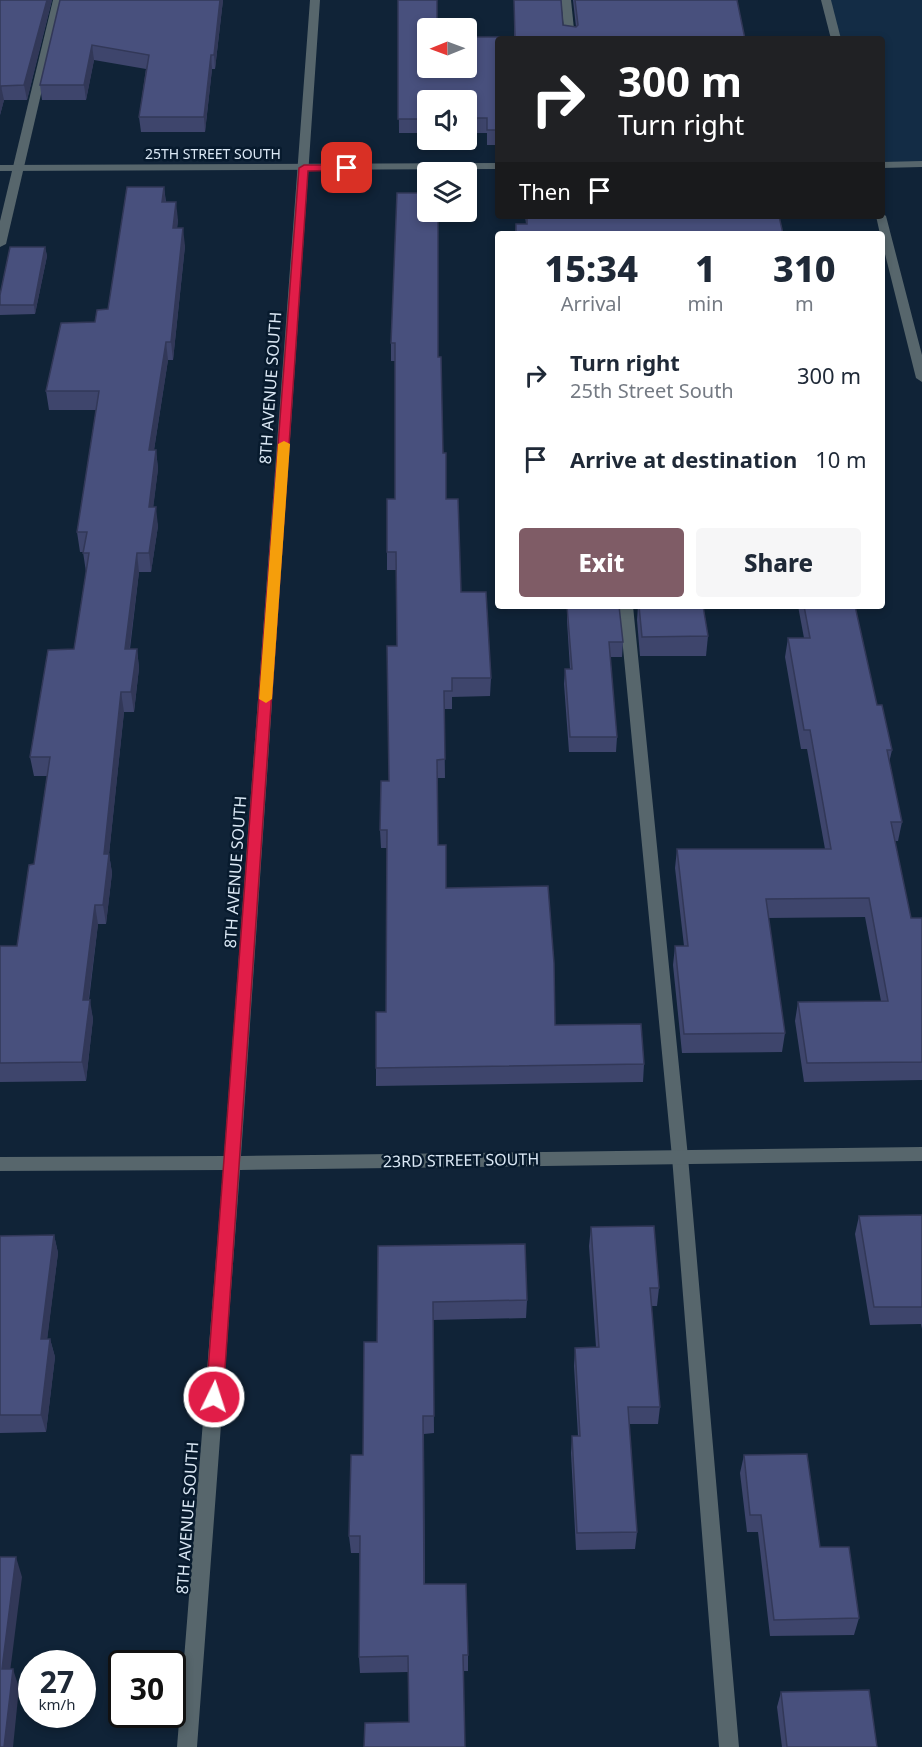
<!DOCTYPE html>
<style>
:root{--surface:#fff;--page:#f6f6f7;--text:#1f2937;--muted:#747a83;--accent:#7f5c66}
body{margin:0;font-family:"Noto Sans",sans-serif;background:var(--page);color:var(--text);height:100vh;display:flex;flex-direction:column;font-size:22px;white-space:nowrap}
*{box-sizing:border-box;margin:0}
p{font-size:20px;color:var(--muted)}
.icon{flex:none;width:33px;height:33px;fill:none;stroke:currentColor;stroke-width:2;stroke-linecap:round;stroke-linejoin:round}
.map{position:relative;flex:1;overflow:hidden}
.drawer{position:absolute;left:495px;top:231px;width:390px;height:378px;display:flex;flex-direction:column;background:var(--surface);border-radius:6px;box-shadow:0 3px 9px #0003}
.drawer>*{flex:none}
.hud{position:absolute;left:495px;top:36px;width:390px;height:183px;border-radius:6px;box-shadow:0 3px 9px #0003;background:#202124;color:#fff;overflow:hidden}
.needle{width:39px;rotate:269deg}
.buttons{position:absolute;left:417px;top:18px;display:grid;gap:12px}
.buttons a{display:grid;place-items:center;width:60px;height:60px;border-radius:6px;background:var(--surface);box-shadow:0 3px 9px #0003;font-size:30px}
.speed{position:absolute;left:18px;top:1650px;display:flex;gap:12px;font-size:30px;font-weight:700;text-align:center}
.speed>*{display:grid;place-content:center;width:78px;height:78px;border-radius:50%;background:var(--surface);box-shadow:0 3px 9px #0003;line-height:1}
.speed small{font-size:15px;font-weight:400}
.speed .limit{border:3px solid #111;border-radius:9px;background:#fff;color:#111}
.pin{position:absolute;display:grid;place-items:center;width:51px;height:51px;color:#fff;margin:-26px;border-radius:12px;box-shadow:0 3px 9px #0006}
.me{position:absolute;width:66px;margin:-33px;rotate:4deg;stroke-linejoin:round;filter:drop-shadow(0 0 4px #0008)}
.turn{display:flex;align-items:center;gap:21px;height:126px;padding:0 24px;font-size:27px}
.turn .icon{width:78px;height:78px;stroke-width:2.5}
.turn b{display:block;font-size:42px;line-height:51px}
.then{display:flex;align-items:center;height:57px;padding:0 24px;background:#0003;gap:12px;font-size:22px}
.eta{display:flex;justify-content:space-evenly;align-items:center;height:102px;text-align:center}
.eta b{font-size:36px;font-weight:800;line-height:42px}
.button{display:flex;gap:12px;margin-top:auto;padding:12px 24px}
.button a{flex:1;height:69px;border-radius:6px;background:var(--accent);color:#fff;font-size:24px;font-weight:800;line-height:69px;text-align:center}
.button a+a{background:var(--page);color:var(--text)}
ul{padding:0;list-style:none}
li{display:flex;align-items:center;gap:18px;height:84px;padding:0 24px}
li div{flex:1}
li b{display:block;font-size:22px}
li em{font-style:normal}
.map>svg:first-child{display:block}
.built{fill:#132c45}
.lines{fill:none;stroke-linecap:round;stroke-linejoin:round}
.service{fill:#57666c;fill-rule:evenodd}
.minor{fill:#57666c;fill-rule:evenodd}
.tertiary{fill:#57666c;fill-rule:evenodd}
.wall{fill:#3e456c}
.shaded-wall{fill:#323858}
.building{fill:#48507d;stroke:#323858;stroke-width:1.5}
.route{fill:#e11d48;stroke:#92132f;stroke-width:1.5}
.slow{fill:#f59e0b}
.labels{text-anchor:middle;dominant-baseline:central;stroke-width:5;stroke-linejoin:round;paint-order:stroke}
.far-street-label{font-size:14px;fill:#dbe8f5;stroke:#071a2d}
.street-label{font-size:16px;fill:#dbe8f5;stroke:#071a2d}
</style>
<div class="map">
<svg width="922" height="1747" viewBox="0 0 922 1747">
<rect width="100%" height="100%" fill="#102337"/>
<!-- built -->
<polygon class="built" points="826,0 922,0 922,164 882,165 882,39 836,39"/>
<g class="lines">
<!-- service -->
<g class="service">
<polygon points="53,0 63,0 6,244 0,247 0,221"/>
<polygon points="561,0 571,0 575,39 565,39"/>
<polygon points="619,606 633,606 688,1157 739,1747 719,1747 672,1157"/>
</g>
<!-- minor -->
<g class="minor">
<polygon points="310,0 320,0 241,1156 922,1147 922,1161 240,1170 197,1747 177,1747 223,1170 0,1171 0,1157 224,1156"/>
<polygon points="821,0 831,0 841,39 831,39"/>
<polygon points="882,213 886,216 922,355 922,382 916,378 882,242 882,234 880,234 876,216 882,216"/>
</g>
<!-- tertiary -->
<g class="tertiary">
<polygon points="922,161 922,167 882,168 882,162"/>
<polygon points="498,163 498,169 0,171 0,165"/>
</g>
</g>
<!-- wall -->
<g class="wall">
<polygon points="0,0 52,0 27,100 4,100 0,115"/>
<polygon points="60,0 223,0 215,69 212,69 205,132 141,132 139,117 146,69 94,60 86,100 42,100 40,85"/>
<polygon points="398,0 437,0 437,28 428,28 428,68 466,68 466,37 514,37 514,0 561,0 563,25 576,27 573,0 737,0 745,39 498,39 498,145 487,145 487,133 466,133 466,100 428,100 428,133 399,133"/>
<polygon points="164,187 166,202 178,220 177,228 185,246 173,360 168,360 154,450 156,450 158,469 153,507 158,526 151,572 139,572 130,649 137,649 139,668 134,712 124,712 109,854 112,873 106,924 98,924 89,1000 93,1019 86,1081 0,1082 0,946 17,946 34,864 47,776 34,776 30,757 74,649 86,572 83,552 80,552 77,532 96,410 49,410 46,391 95,322 108,309"/>
<polygon points="428,193 446,499 461,592 491,678 490,696 452,697 452,709 444,709 445,778 437,778 438,845 446,888 555,1025 644,1064 643,1082 376,1086 376,1068 386,1012 387,848 381,848 380,830 389,781 397,646 396,570 387,570 387,552 395,499 395,361 391,361 391,343"/>
<polygon points="525,216 582,216 582,217 594,217 594,216 779,216 783,234 515,234 516,224 526,224"/>
<polygon points="45,247 47,256 35,314 0,315 0,295"/>
<polygon points="567,606 623,642 622,657 610,657 617,737 616,752 569,752 564,684 565,669 570,669 567,621"/>
<polygon points="638,606 703,606 708,636 706,656 640,656 637,620"/>
<polygon points="798,606 855,606 877,705 892,750 889,763 902,822 898,841 895,841 911,918 922,918 922,1080 804,1082 795,1021 798,1002 881,1001 865,917 768,918 785,1033 782,1052 682,1053 673,965 675,946 684,946 675,868 677,849 825,849 807,749 801,749 785,657 788,638 804,638"/>
<polygon points="922,1215 922,1329 921,1324 870,1325 855,1234 859,1216"/>
<polygon points="591,1227 659,1288 657,1306 651,1306 660,1407 658,1424 629,1424 637,1532 635,1549 576,1550 571,1453 572,1436 578,1436 574,1366 575,1348 596,1347 589,1246"/>
<polygon points="54,1235 58,1253 47,1339 50,1339 55,1357 46,1432 0,1433 0,1236"/>
<polygon points="378,1246 527,1300 526,1318 433,1320 434,1433 424,1434 425,1584 468,1655 468,1671 463,1671 409,1722 408,1672 360,1673 359,1657 360,1553 351,1553 349,1536 363,1455 377,1342"/>
<polygon points="744,1455 820,1547 859,1618 854,1635 770,1636 758,1532 747,1532 740,1473"/>
<polygon points="781,1692 877,1747 782,1747 777,1707"/>
</g>
<!-- shaded-wall -->
<g class="shaded-wall">
<polygon points="47,0 52,0 27,100 24,85"/>
<polygon points="220,0 223,0 215,69 214,55"/>
<polygon points="92,45 94,60 86,100 84,85"/>
<polygon points="211,55 212,69 205,132 204,117"/>
<polygon points="1,86 4,100 0,115 0,90"/>
<polygon points="164,187 166,205 162,202"/>
<polygon points="176,202 178,220 175,246 173,228"/>
<polygon points="183,228 185,246 173,360 171,342"/>
<polygon points="45,247 47,256 35,314 34,305"/>
<polygon points="166,342 168,360 151,469 149,450"/>
<polygon points="156,450 158,469 151,526 149,507"/>
<polygon points="156,507 158,526 151,572 149,553"/>
<polygon points="137,553 139,572 127,668 125,649"/>
<polygon points="137,649 139,668 134,712 131,692"/>
<polygon points="121,692 124,712 109,854 112,873 106,924 103,905 104,854"/>
<polygon points="95,905 98,924 86,1019 83,1000"/>
<polygon points="90,1000 93,1019 86,1081 82,1062"/>
<polygon points="54,1235 58,1253 45,1357 41,1339"/>
<polygon points="50,1339 55,1357 46,1432 41,1415"/>
<polygon points="16,1557 22,1577 8,1688 2,1669"/>
<polygon points="13,1669 19,1688 13,1747 4,1747"/>
</g>
<!-- building -->
<g class="building">
<polygon points="0,0 47,0 24,85 1,86 0,90"/>
<polygon points="60,0 220,0 214,55 211,55 204,117 139,117 149,55 92,45 84,85 40,85"/>
<polygon points="398,0 437,0 437,28 428,28 428,68 466,68 466,37 515,37 514,0 561,0 563,25 576,27 578,25 575,0 737,0 745,39 498,39 498,130 487,130 487,118 466,118 466,100 428,100 428,119 398,119"/>
<polygon points="127,187 164,187 162,202 176,202 173,228 183,228 171,342 166,342 149,450 156,450 149,507 156,507 149,553 137,553 125,649 137,649 131,692 121,692 104,854 109,854 103,905 95,905 83,1000 90,1000 82,1062 0,1063 0,946 17,946 29,865 34,864 50,757 30,757 48,650 74,649 89,553 83,553 87,532 77,532 99,391 46,391 61,323 95,322 97,310 108,309"/>
<polygon points="397,193 428,193 428,212 438,212 438,357 441,357 443,453 446,453 446,499 458,499 461,592 486,592 491,678 452,678 452,691 444,691 445,759 437,760 438,845 446,845 446,888 548,886 554,963 555,1025 641,1024 644,1064 376,1068 376,1012 386,1012 387,830 380,830 381,781 389,781 387,646 397,646 396,552 387,552 387,499 395,499 395,343 391,343"/>
<polygon points="527,216 582,216 582,217 598,217 597,216 779,216 783,234 516,234 516,224 527,224"/>
<polygon points="10,247 45,247 34,305 0,305 0,295"/>
<polygon points="567,606 619,606 623,642 609,642 617,737 570,737 565,669 572,669"/>
<polygon points="639,606 703,606 708,636 642,637"/>
<polygon points="804,606 855,606 877,705 882,705 892,750 887,750 902,822 891,822 911,918 922,918 922,1062 807,1063 798,1002 888,1001 869,898 766,899 785,1033 684,1034 675,946 688,946 677,849 831,849 810,730 804,730 788,638 810,638"/>
<polygon points="922,1215 922,1307 874,1307 859,1216"/>
<polygon points="654,1226 659,1288 650,1288 660,1407 628,1407 637,1532 577,1533 572,1436 580,1436 575,1348 599,1347 591,1227"/>
<polygon points="54,1235 41,1339 50,1339 41,1415 0,1415 0,1236"/>
<polygon points="525,1244 527,1300 433,1302 434,1416 423,1416 424,1584 466,1584 468,1655 463,1655 465,1747 364,1747 365,1723 409,1722 408,1656 359,1657 360,1536 349,1536 351,1455 363,1455 364,1342 377,1342 378,1246"/>
<polygon points="807,1454 820,1547 849,1547 859,1618 774,1620 761,1515 750,1515 744,1455"/>
<polygon points="0,1557 16,1557 2,1669 13,1669 4,1747 0,1747"/>
<polygon points="869,1690 877,1747 787,1747 781,1692"/>
</g>
<!-- route -->
<polygon class="route" points="304,165 347,165 352,168 347,170 308,171 223,1397 220,1402 214,1404 208,1402 206,1397 299,168"/>
<!-- slow -->
<polygon class="slow" points="284,441 290,444 272,699 266,703 259,699 278,444"/>
<g class="labels">
<!-- far-street labels -->
<g class="far-street-label">
<text x="213" y="153">25TH STREET SOUTH</text>
</g>
<!-- street labels -->
<g class="street-label">
<text transform="translate(270 388) rotate(-86)">8TH AVENUE SOUTH</text>
<text transform="translate(235 872) rotate(-86)">8TH AVENUE SOUTH</text>
<text transform="translate(461 1160) rotate(-1)">23RD STREET SOUTH</text>
<text transform="translate(187 1518) rotate(-86)">8TH AVENUE SOUTH</text>
</g>
</g>
</svg>
<div class="buttons">
<a><svg class="needle" viewBox="-14 -14 28 28"><path d="M0-13l5 13h-10z" fill="#e53935"/><path d="M0 13l5-13h-10z" fill="#747a83"/></svg></a>
<a><svg class="icon" aria-label="sound" viewBox="0 0 24 24"><path d="M4 9h4l5-4v14l-5-4H4zM17 9q2 3 0 6"/></svg></a>
<a><svg class="icon" aria-label="layers" viewBox="0 0 24 24"><path d="M12 4l9 5-9 5-9-5zM3 14l9 5 9-5"/></svg></a>
</div>
<div class="speed"><div>27<small>km/h</small></div><div class="limit">30</div></div>
<div class="pin" style="left:347px;top:168px;background:#d93025"><svg class="icon" aria-label="arrive" viewBox="0 0 24 24"><path d="M6 21V4h12l-3 4 3 4H6"/></svg></div>
<svg class="me" style="left:214px;top:1397px" viewBox="-20 -20 40 40"><circle r="17" fill="#e11d48" stroke="#fff" stroke-width="3"/><path d="M0-11L8 9 0 5-8 9z" fill="#fff"/></svg>
<div class="hud">
<div class="turn"><svg class="icon" aria-label="right" viewBox="0 0 24 24"><path d="M7 20v-9h11M14 6l5 5-5 5"/></svg><div><b>300 m</b>Turn right</div></div>
<div class="then">Then<svg class="icon" aria-label="arrive" viewBox="0 0 24 24"><path d="M6 21V4h12l-3 4 3 4H6"/></svg></div>
</div>
<section class="drawer">
<div class="eta">
<div><b>15:34</b><p>Arrival</p></div>
<div><b>1</b><p>min</p></div>
<div><b>310</b><p>m</p></div>
</div>
<ul>
<li><svg class="icon" aria-label="right" viewBox="0 0 24 24"><path d="M7 20v-9h11M14 6l5 5-5 5"/></svg><div><b>Turn right</b><p>25th Street South</p></div><em>300 m</em></li>
<li><svg class="icon" aria-label="arrive" viewBox="0 0 24 24"><path d="M6 21V4h12l-3 4 3 4H6"/></svg><div><b>Arrive at destination</b></div><em>10 m</em></li>
</ul>
<div class="button"><a>Exit</a><a>Share</a></div>
</section>
</div>
